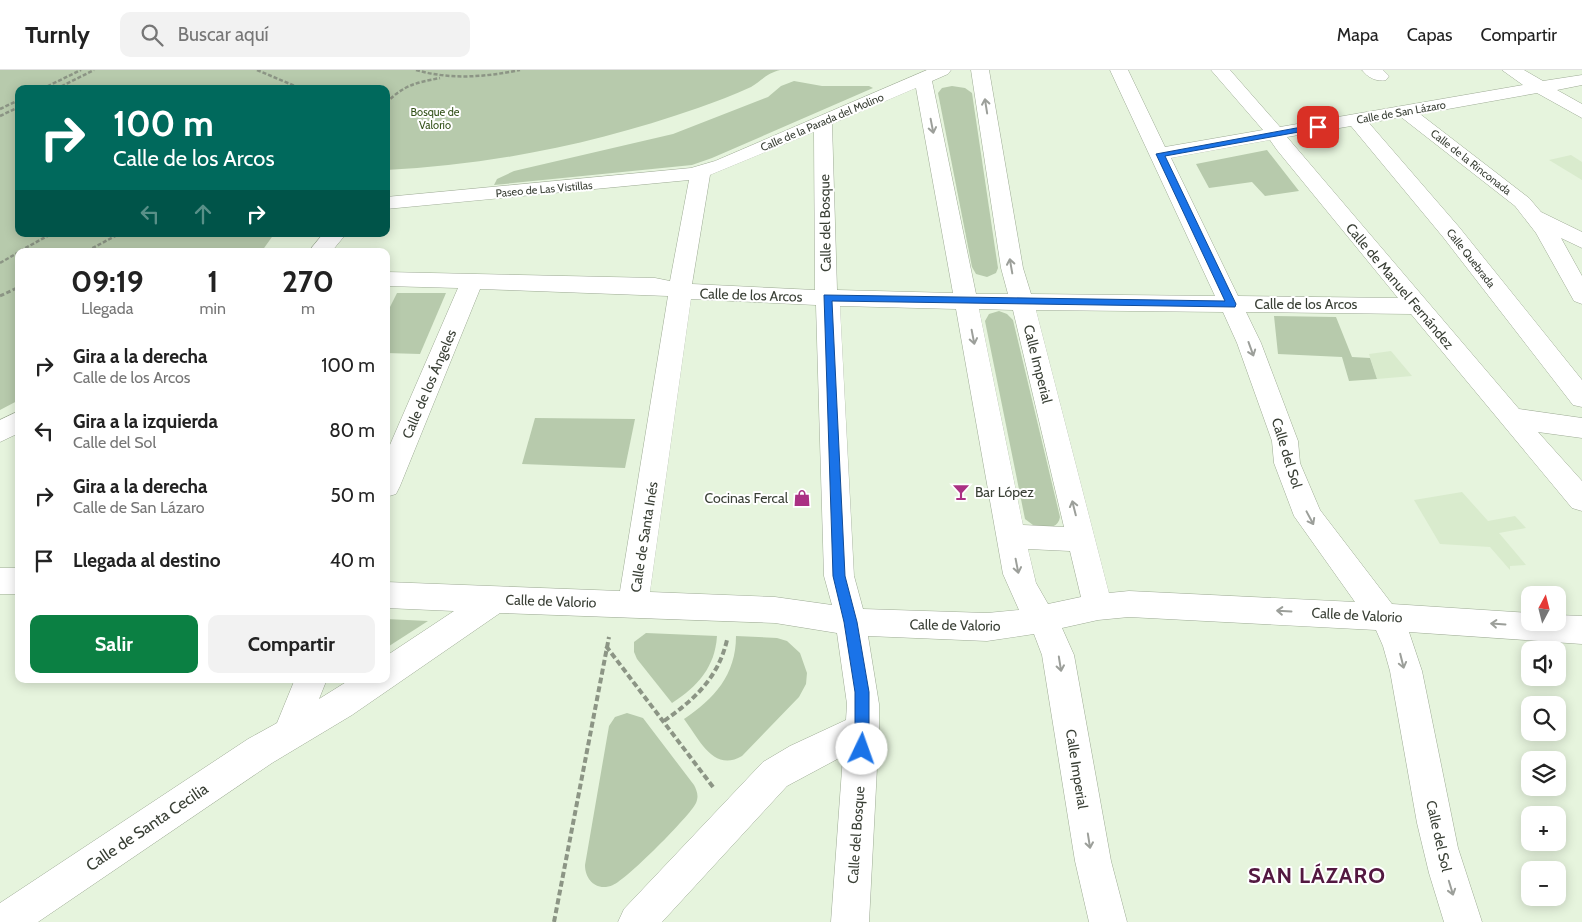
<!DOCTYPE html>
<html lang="es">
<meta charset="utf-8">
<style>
:root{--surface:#fff;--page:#f2f2f2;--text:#222;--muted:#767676;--line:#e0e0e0;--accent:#0b8043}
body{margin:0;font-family:Cabin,sans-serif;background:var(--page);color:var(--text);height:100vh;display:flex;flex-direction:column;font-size:19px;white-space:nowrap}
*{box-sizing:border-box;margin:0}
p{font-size:16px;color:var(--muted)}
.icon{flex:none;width:28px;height:28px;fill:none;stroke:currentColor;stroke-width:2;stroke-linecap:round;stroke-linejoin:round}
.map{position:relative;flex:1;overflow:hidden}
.panel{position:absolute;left:15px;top:178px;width:375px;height:435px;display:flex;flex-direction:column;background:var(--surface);border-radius:10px;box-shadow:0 2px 12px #0003}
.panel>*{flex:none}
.top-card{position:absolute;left:15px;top:15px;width:375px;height:152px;border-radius:10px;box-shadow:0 2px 12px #0003;background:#00695c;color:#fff;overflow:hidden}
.needle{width:32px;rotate:7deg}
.fabs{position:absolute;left:1521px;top:516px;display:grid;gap:10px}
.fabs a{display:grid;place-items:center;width:45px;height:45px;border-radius:10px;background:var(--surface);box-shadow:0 2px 12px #0003;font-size:25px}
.pin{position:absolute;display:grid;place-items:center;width:42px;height:42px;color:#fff;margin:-21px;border-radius:10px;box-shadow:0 2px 8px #0006}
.me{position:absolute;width:55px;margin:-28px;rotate:3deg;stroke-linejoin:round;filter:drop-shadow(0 0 4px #0008)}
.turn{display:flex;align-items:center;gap:18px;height:105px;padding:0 15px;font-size:22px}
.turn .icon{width:65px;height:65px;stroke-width:2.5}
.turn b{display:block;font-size:35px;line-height:42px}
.lanes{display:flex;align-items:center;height:48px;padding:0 15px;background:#0003;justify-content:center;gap:25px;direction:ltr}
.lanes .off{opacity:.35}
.eta{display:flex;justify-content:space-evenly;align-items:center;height:85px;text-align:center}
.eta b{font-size:30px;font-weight:700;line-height:35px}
.action{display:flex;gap:10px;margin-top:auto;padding:10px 15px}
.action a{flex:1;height:58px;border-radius:10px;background:var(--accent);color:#fff;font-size:20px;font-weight:700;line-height:58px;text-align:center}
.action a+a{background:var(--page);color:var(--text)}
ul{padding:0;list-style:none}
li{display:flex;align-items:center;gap:15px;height:65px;padding:0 15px}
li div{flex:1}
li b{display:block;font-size:19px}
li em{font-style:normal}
header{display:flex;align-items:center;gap:30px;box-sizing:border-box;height:70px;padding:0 25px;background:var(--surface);border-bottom:1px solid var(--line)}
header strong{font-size:24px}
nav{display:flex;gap:28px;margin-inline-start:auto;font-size:18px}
.search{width:350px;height:45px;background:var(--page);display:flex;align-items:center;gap:12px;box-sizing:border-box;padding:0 18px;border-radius:10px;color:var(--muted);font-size:19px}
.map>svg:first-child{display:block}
.built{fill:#d9ebcd}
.green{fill:#b7caac}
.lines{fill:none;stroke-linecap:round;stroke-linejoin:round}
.minor-casing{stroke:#9eab95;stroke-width:1}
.path-far2{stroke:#8c9585;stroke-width:2.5;stroke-dasharray:4 2;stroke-linecap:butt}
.path-far1{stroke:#8c9585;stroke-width:3;stroke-dasharray:4.5 2.5;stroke-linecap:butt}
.path{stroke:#8c9585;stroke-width:4;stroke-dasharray:6 3;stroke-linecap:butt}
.minor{fill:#fff;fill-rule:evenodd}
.oneway{stroke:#9c9f9a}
.route{fill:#1a73e8;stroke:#114b97}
.labels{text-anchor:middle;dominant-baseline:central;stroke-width:4;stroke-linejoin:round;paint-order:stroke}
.far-park-label{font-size:11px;fill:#34521a;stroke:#fff}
.far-street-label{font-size:11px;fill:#393f35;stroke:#fff}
.street-label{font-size:14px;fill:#393f35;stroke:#fff}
.poi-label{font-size:14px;fill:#393f35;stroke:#fff;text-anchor:start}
.near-street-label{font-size:16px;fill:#393f35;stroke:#fff}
.near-district-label{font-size:22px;font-weight:bold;letter-spacing:1px;fill:#531840;stroke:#fff}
</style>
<header>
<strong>Turnly</strong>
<div class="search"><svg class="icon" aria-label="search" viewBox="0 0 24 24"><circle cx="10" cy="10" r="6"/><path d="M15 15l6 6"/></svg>Buscar aquí</div>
<nav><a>Mapa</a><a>Capas</a><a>Compartir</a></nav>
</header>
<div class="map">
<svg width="1582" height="852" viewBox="0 0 1582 852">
<rect width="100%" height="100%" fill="#e6f4dd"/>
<!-- built -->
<g class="built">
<polygon points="1571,85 1582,92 1582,110 1549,90"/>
<polygon points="1391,281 1412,306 1377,309 1369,284"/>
<polygon points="1462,422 1488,451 1515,446 1526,458 1499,463 1526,495 1510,496 1510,500 1490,477 1440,474 1414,430"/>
</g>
<!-- green -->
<g class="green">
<path d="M0 0H780C767 3 761 11 751 17 734 25 715 32 698 38 598 73 492 95 386 100V19H19V164H274L262 181H19V330L0 340Z"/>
<polygon points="794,11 822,16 869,16 873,18 712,88 692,95 494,115 497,109 514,101 673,64 768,27 781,16"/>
<polygon points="952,16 965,18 972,23 998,198 996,203 987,207 976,204 972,197 938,23 942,18"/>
<polygon points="1267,80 1299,121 1265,126 1252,112 1209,118 1196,94"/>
<polygon points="397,223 446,223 420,284 386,283 386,245"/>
<path d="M999 241 1007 244 1013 250 1060 447C1058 459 1047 458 1037 458L1025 449 985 251 989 244Z"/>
<polygon points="1274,246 1336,247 1352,287 1370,288 1377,309 1349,311 1342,287 1278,284"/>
<polygon points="535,348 635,349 625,398 522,394"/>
<polygon points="386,549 428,551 386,578"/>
<path d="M646 563 717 566C715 597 698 616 672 633L637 589 634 582V572Z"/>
<path d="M736 566 777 568 787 571 800 583 807 603 806 614 799 627 742 686C714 703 699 669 684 649 714 629 736 605 736 566Z"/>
<path d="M627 643 643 648 694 715C697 721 699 726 696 733 690 746 626 810 613 815 597 822 585 810 585 795L609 656 615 647Z"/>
</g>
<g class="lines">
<!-- minor casing -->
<g class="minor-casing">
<g id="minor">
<path d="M927 0H951L948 4 932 11 976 224H1008L1001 198 971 0H989L1023 198 1031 224 1215 226 1110 0H1128L1165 77 1263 60 1211 0H1230L1280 57 1523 15 1502 0H1524L1543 11 1582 5V15L1557 20 1582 34V48L1537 23 1420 44 1529 128 1541 142 1582 162V178L1561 168 1582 206V234L1574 231 1536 163 1515 136 1401 47 1369 53 1459 157 1582 310V337L1573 335 1443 167 1351 56 1287 67 1519 339 1582 348V368L1538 362 1582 411V441L1572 438 1411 244 1246 242 1261 273 1298 371 1300 393 1320 440 1392 534 1530 543V552H1558V545L1582 546V574L1409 562 1422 601 1458 778 1482 852H1444L1429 803 1417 753 1390 601 1383 576 1376 560 1129 547 1098 550 1062 558 1074 585 1111 791 1127 852H1089L1075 791 1042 585 1034 564 987 571 868 566 879 634V659L869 852H831L843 686 787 716 662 852H618L624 839 763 692 790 676 846 650 847 634 837 563 775 553 500 543 352 645 272 693 38 852H0V833L248 669 277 653 295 609H327L319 629 351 609H386V586L454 541 386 538V512L620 521 668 226 480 219 400 416 396 424 386 427V384L458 218 386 216V202L655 208 670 211 689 110 386 139V127L691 98 715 91ZM916 18 953 223 837 220 832 54ZM814 62 815 220 692 214 710 105ZM1270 70 1277 80 1398 228 1238 226 1171 88ZM691 229 816 235 824 506 832 535 775 527 650 522ZM840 236 956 239 1003 504 1019 540 987 543 863 539 854 506ZM979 239 1013 240 1064 457 1023 455ZM1036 240 1223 242 1237 273 1272 371 1274 393 1294 446 1355 532 1129 521 1109 523ZM1028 479 1070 481 1081 527 1048 534 1036 513Z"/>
<path d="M1362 0H1383L1389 6 1386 10C1377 12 1368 8 1362 0Z"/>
<polygon points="323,164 346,164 332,181 309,181"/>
<polygon points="19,341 19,363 0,372 0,350"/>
<rect x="0" y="498" width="19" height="26"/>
</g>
</g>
<!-- path-far2 -->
<g class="path-far2">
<polyline points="257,0 302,19"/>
<path d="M416 0C451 10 485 7 520 0"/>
<polyline points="42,19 81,0"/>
<polyline points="56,19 94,0"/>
<path d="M386 33C404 15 415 13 440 8"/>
<polyline points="0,39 19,30"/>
<polyline points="0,46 19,37"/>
<polyline points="20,181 51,164"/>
<polyline points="87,181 119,164"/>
<polyline points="0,193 19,182"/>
</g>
<!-- path-far1 -->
<polyline class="path-far1" points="0,226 19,217"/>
<!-- path -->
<g class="path">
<polyline points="606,576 713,717"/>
<path d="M664 651C695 629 718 608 727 570"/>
<polyline points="554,852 609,567"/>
</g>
<!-- minor -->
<use href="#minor" class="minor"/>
</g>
<!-- one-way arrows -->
<defs><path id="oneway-shaft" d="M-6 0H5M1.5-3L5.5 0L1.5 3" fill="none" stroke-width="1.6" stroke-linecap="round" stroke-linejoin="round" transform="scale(1.25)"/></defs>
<g class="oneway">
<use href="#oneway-shaft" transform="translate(986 36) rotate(-99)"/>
<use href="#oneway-shaft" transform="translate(932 56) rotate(79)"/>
<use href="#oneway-shaft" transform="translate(1011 196) rotate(-100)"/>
<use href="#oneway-shaft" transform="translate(973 267) rotate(79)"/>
<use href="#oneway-shaft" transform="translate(1251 279) rotate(70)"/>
<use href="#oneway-shaft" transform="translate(1074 438) rotate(-104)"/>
<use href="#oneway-shaft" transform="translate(1310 448) rotate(62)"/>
<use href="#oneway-shaft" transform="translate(1017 496) rotate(79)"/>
<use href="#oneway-shaft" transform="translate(1284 541) rotate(-177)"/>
<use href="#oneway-shaft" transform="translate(1498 554) rotate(-176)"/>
<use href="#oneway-shaft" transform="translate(1402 591) rotate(76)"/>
<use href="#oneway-shaft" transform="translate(1060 594) rotate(81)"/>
<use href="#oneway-shaft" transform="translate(1089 771) rotate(81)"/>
<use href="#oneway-shaft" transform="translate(1451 818) rotate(73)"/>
</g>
<!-- route -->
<polygon class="route" points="1318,54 1322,57 1321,58 1165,86 1236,234 1235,237 832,231 845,506 857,552 869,622 869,679 867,684 862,686 857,684 855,679 855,622 844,552 833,506 824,225 1225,231 1156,84"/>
<!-- icons -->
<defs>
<g id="bar-bare" transform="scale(1.35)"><path d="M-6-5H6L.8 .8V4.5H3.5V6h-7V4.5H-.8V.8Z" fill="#aa3083" stroke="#fff" stroke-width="2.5" paint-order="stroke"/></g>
<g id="shop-bare" transform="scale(1.35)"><path d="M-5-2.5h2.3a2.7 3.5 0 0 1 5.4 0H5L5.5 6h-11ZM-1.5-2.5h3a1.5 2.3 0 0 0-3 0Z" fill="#aa3083" stroke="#fff" stroke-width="2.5" paint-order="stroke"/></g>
</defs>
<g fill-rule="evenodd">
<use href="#bar-bare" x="961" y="422"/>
<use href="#shop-bare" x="802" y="428"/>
</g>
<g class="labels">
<!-- far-park labels -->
<g class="far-park-label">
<text x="435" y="42">Bosque de<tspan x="435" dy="13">Valorio</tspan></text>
</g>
<!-- far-street labels -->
<g class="far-street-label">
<text transform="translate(1401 42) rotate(-10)">Calle de San Lázaro</text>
<text transform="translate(822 52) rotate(-23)">Calle de la Parada del Molino</text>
<text transform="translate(1471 92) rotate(38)">Calle de la Rinconada</text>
<text transform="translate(544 119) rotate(-5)">Paseo de Las Vistillas</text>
<text transform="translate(1471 188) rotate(52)">Calle Quebrada</text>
</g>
<!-- street labels -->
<g class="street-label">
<text transform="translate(825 153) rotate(-91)">Calle del Bosque</text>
<text transform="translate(1400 216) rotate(50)">Calle de Manuel Fernández</text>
<text transform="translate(751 225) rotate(2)">Calle de los Arcos</text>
<text x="1306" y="234">Calle de los Arcos</text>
<text transform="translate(1038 294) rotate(76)">Calle Imperial</text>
<text transform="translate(429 314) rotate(-67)">Calle de los Ángeles</text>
<text transform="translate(1287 383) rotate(73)">Calle del Sol</text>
<text transform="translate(644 467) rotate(-81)">Calle de Santa Inés</text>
<text transform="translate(551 531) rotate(2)">Calle de Valorio</text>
<text transform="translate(1357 545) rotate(3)">Calle de Valorio</text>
<text transform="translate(955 555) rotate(1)">Calle de Valorio</text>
<text transform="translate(1077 699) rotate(81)">Calle Imperial</text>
<text transform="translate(856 765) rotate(-86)">Calle del Bosque</text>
<text transform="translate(1439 766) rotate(77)">Calle del Sol</text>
</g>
<!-- poi labels -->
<g class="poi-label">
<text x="975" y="422">Bar López</text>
<text x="788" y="428" text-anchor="end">Cocinas Fercal</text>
</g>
<!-- near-street labels -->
<g class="near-street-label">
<text transform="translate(147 757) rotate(-34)">Calle de Santa Cecilia</text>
</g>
<!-- near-district labels -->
<g class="near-district-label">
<text x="1317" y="805">SAN LÁZARO</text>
</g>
</g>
</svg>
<div class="fabs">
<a><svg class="needle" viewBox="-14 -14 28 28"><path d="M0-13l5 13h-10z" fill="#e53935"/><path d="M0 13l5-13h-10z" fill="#767676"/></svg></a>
<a><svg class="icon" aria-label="sound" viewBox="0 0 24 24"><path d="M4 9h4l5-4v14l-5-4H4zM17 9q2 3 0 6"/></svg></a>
<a><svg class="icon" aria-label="search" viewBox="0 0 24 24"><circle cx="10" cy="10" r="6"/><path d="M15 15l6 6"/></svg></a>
<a><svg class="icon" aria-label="layers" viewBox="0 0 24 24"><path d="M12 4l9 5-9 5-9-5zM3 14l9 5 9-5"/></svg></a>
<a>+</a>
<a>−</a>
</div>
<div class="pin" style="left:1318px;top:57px;background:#d93025"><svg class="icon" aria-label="arrive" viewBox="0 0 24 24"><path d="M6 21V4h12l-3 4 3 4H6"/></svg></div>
<svg class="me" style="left:862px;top:679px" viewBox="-20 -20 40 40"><circle r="19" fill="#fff"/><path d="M0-13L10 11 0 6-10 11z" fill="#1a73e8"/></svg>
<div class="top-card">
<div class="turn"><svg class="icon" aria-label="right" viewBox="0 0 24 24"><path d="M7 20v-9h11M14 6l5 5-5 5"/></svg><div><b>100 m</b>Calle de los Arcos</div></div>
<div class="lanes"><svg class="icon off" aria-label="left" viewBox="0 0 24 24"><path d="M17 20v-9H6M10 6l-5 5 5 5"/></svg><svg class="icon off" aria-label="ahead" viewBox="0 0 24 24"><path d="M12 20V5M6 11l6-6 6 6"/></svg><svg class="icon" aria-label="right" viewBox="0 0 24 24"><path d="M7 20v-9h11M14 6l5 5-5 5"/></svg></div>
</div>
<section class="panel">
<div class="eta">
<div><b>09:19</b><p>Llegada</p></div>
<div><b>1</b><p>min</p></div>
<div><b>270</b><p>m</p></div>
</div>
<ul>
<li><svg class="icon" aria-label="right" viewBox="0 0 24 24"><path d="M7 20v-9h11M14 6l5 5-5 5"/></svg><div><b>Gira a la derecha</b><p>Calle de los Arcos</p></div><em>100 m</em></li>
<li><svg class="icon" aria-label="left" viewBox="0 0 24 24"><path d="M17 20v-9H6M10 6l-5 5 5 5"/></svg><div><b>Gira a la izquierda</b><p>Calle del Sol</p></div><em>80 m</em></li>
<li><svg class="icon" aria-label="right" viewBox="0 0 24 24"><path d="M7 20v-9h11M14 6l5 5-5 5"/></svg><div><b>Gira a la derecha</b><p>Calle de San Lázaro</p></div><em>50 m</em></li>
<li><svg class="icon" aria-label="arrive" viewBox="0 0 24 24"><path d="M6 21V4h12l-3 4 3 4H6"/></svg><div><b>Llegada al destino</b></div><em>40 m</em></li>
</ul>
<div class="action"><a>Salir</a><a>Compartir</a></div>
</section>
</div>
